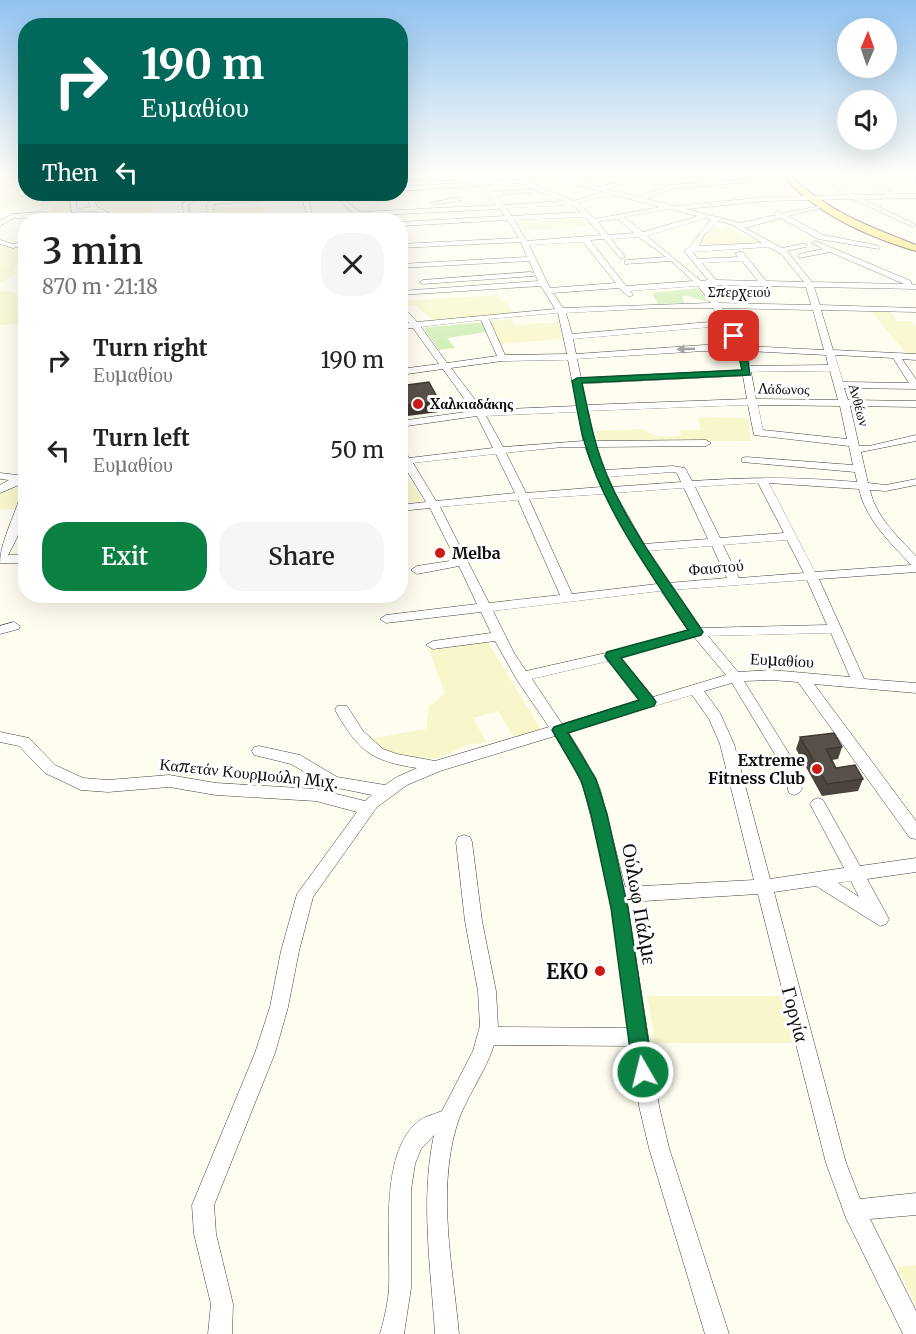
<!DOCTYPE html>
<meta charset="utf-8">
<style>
:root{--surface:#fff;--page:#f6f6f6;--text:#222;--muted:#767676;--accent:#0b8043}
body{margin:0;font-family:Merriweather,serif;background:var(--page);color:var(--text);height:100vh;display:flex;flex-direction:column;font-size:22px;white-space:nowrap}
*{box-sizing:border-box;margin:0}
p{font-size:20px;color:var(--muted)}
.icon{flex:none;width:33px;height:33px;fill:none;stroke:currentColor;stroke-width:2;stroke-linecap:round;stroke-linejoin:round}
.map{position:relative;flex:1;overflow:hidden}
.sheet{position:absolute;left:18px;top:213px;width:390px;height:390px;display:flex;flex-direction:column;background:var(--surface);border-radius:24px;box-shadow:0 6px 24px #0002}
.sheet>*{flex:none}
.hud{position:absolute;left:18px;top:18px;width:390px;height:183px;border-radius:24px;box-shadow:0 6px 24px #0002;background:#00695c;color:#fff;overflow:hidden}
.needle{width:39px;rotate:2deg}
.tools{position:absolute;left:837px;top:18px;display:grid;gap:12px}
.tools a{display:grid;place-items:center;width:60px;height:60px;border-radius:50%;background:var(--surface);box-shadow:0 6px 24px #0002;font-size:30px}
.pin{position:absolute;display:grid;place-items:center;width:51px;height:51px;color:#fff;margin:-26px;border-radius:12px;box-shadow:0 3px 9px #0006}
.me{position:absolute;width:66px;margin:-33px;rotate:352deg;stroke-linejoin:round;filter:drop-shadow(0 0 4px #0008)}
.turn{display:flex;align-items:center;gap:21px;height:126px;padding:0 24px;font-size:27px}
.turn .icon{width:78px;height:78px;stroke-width:2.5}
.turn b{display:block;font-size:42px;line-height:51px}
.then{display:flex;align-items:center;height:57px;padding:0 24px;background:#0003;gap:12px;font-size:22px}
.round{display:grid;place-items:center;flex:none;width:63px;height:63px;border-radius:24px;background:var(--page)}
.head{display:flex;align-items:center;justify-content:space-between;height:102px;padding:0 24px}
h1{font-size:36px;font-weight:600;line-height:45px}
.primary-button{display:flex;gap:12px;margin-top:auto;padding:12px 24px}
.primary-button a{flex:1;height:69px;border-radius:24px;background:var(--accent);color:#fff;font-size:24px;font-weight:600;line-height:69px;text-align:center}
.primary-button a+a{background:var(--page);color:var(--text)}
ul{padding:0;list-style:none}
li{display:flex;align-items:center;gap:18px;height:90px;padding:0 24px}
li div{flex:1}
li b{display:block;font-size:22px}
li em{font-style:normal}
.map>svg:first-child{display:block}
.farmland{fill:#f8f7cc}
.green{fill:#ceeeb4}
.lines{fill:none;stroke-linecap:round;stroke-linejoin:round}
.minor-casing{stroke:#414141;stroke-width:1}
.major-casing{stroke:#1f1f1f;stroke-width:2}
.minor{fill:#fff;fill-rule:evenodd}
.major{fill:#ffe25f;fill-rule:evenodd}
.wall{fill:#4c453f}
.shaded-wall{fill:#3e3833}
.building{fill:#585049;stroke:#3e3833;stroke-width:1.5}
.oneway{fill:#9f9f9f}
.route{fill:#0b8043;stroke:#07532c;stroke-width:1.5}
.poi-dot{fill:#cd1a17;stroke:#fff;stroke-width:2}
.labels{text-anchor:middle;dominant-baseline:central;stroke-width:6;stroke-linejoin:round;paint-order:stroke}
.far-street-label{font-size:14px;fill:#0e0e0e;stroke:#fff}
.far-poi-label{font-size:14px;font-weight:bold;fill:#0e0e0e;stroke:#fff;text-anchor:start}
.poi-label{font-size:16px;font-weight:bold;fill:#0e0e0e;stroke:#fff;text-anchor:start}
.street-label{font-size:16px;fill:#0e0e0e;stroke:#fff}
.near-street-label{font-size:20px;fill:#0e0e0e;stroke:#fff}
.near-poi-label{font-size:20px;font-weight:bold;fill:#0e0e0e;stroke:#fff;text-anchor:end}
</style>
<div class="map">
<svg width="916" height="1334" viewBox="0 0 916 1334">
<rect width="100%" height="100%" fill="#fffdef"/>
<!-- farmland -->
<g class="farmland">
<polygon points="16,184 12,194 69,194 69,198 50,200 52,204 69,201 71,211 52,213 51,204 0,210 0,185"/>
<polygon points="91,194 144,195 171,194 164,201 154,204 151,212 119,216 98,210 91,200"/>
<polygon points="262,205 267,220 214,220 214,209"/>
<polygon points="586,218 590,226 524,231 517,222"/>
<polygon points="726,226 758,242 701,246 703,237 711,227 722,229"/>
<polygon points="6,246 25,250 25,265 18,265 13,270 16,272 13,275 0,283 0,249"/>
<polygon points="0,291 13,292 25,300 25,323 0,325"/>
<polygon points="498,295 501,301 507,301 513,313 435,321 416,306 406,306 403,301"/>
<polygon points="871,312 891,312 897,321 911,321 916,326 916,354 907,354"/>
<polygon points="511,319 514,325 559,322 562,339 500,344 490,321"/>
<polygon points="698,417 748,418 751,441 598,441 596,431 642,429 655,436 681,436 680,430 701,430"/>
<polygon points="400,469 402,469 423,501 406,504 401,500"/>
<polygon points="19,483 25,484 19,508 0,510 0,491"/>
<polygon points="487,641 541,730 515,739 498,711 473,718 487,743 469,744 442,757 433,759 399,755 381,750 369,739 426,729 429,707 445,693 428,648"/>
<polygon points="647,996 780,996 794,1043 655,1043"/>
<polygon points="916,1265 916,1306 897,1267"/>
</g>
<!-- green -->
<g class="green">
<path d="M700 288 708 301C698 301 692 295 682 296L684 303 658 304 652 293Z"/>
<polygon points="483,322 487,332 447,338 455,348 439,350 424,328"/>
</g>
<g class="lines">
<!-- minor casing -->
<g class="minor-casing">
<g id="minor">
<polygon points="0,175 20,177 0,179"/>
<path d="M469 175H475L482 182 521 179 535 175H551L570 179 597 175 577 181 599 187 642 175H651L606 189 640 197 671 185 790 176 793 178 672 189 647 199 675 206 767 197 845 195 822 175H829L854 195H886L862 175H869L894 194H916V198L862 199 915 224V226L913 227 852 199 767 201 686 209 740 223 776 215 775 213 778 211 783 213 825 205V207L788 216 823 235 876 245 880 247 879 249 818 239 781 218 745 228 782 248 806 243V247L787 251 812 282 904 284 830 252 799 258V254L823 249 812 243 816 241 911 281V284L916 285V289L814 287 820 305 916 308V312L821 310 833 350 916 354V360L902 359 916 379V389L844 388 848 400 916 401V407L850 406 859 446H869L916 435V441L861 452 868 483 886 485 916 479V485L886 491 870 490C876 517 897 536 916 556V572L819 579 864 679 916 683V693L814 684 916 821V839L910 838 798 682 771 680 744 681 796 765 802 789 799 793 794 795 789 793 782 766 732 683 704 691 720 713 734 744 770 879 844 868 810 804 813 800 818 798 823 800 860 866 916 858V872L867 879 889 919 886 924 880 926 816 886 774 892 846 1163 860 1199 916 1193V1215L870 1219 916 1311V1334H903L846 1218 826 1163 758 894 627 902 659 1106 669 1148 729 1334H705L649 1148 639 1106 631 1046 494 1045C485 1074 464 1099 456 1128 437 1194 453 1268 459 1334H435C431 1268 420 1200 434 1135L421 1149 415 1164 411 1190V1288L404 1334H380C384 1319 388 1304 389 1288 391 1243 378 1151 420 1120 426 1116 435 1114 442 1111L473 1051 480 1026 478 991 465 921 456 842 458 837 464 835 470 837 472 842 482 921 496 991 498 1027 628 1028 610 895 584 789 571 760 555 736 440 771 407 785 377 807 313 897 299 951 288 1007 275 1053 214 1205 216 1234 233 1304 232 1334H208L211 1304 194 1234 192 1205 255 1053 270 1007 281 951 297 894 357 812 316 801 216 795 169 787 108 792 81 790 45 773 19 746 0 742V732L29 738 55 765 83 778 108 780 169 775 216 783 316 789 365 801 372 795 328 786 291 764 254 755 252 751 254 747 259 746 300 755 337 777 385 785 397 777 417 768C370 761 358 750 335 710L337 706H347L363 731 383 749 397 754 435 761 549 727 517 680 495 641 433 649 426 645 433 641 491 633 481 612 386 623 380 619 386 615 477 604 459 566 417 574 411 570 417 566 456 560 430 508 400 511V505L426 502 401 461 400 448 404 449 409 458 493 448 477 416 400 427V421L473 411 443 369 400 375V369L439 364 413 328 400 329V324L409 323 400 311V303L417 322 555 309 541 286 400 295V291L538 281 529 261 400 268V264L527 257 521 242 400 248V244L519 238 508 220 400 226V222L505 216 499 209 362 216 363 220H357L354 214 332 194H338L360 212 497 205 479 186 400 191V187L476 182ZM543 176 604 192 573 201 528 181ZM521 183 534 189 493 192 486 185ZM534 189 564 201 503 205 496 195 532 192ZM611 194 660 207 595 219 578 203ZM572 205 581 212 511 216 506 208ZM669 209 698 216 643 232 624 217ZM585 217 601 235 527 241 514 220ZM706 218 711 220C701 230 695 244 684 251L708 280 701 281 647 236ZM617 219H618L634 233 608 235 598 222ZM718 221 733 225 762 243 699 246 704 235ZM639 237 666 257 628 260H625V264L671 261 693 281 626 286 590 240 604 239 621 259 625 257 611 239ZM583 242 616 283 550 288 529 245ZM769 247 781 254 804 282 766 281 742 251 735 253 738 257 698 259 693 252ZM742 261 758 281 716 280 702 263ZM706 285 806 287 811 305 719 303ZM698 286 711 303 563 308 553 293 619 288 629 297 633 295 630 291ZM660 308H713L721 321 572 334 566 313ZM722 308 813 310 824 350 745 346ZM558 313 567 354 505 355 489 319ZM481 320 497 356 447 363 421 327ZM724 326 736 345H704L576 354 573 339ZM704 351H738L742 370 581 378 577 359ZM747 351 826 355 828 365 750 366ZM835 355 893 358 909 383 843 382ZM568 360 577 406 483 410 451 368 502 361ZM830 371 838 400 756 399 751 372ZM743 376 747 399 586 405 582 384ZM748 405 754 435 849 446 853 465 746 457 742 458V462L855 472 857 482C799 477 750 477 692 481L685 468 673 466 605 470 596 447 706 446 711 443 706 440 594 441 588 411ZM758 405 840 406 847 439 763 430ZM578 412 583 441 503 447 486 416ZM563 447H585L601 487 526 493 506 453ZM496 454 515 493 436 501 413 463ZM673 472 677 473 681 482 612 487 608 477ZM758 483 784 533 720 538 695 487ZM769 483 859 489C866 520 890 542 911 565L815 572ZM684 488 708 539 644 544 615 493ZM605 494 657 584 572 594 529 499ZM518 500 560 595 489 603 440 507ZM787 540 804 573 739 578 723 545ZM712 546 727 578 668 583 648 551ZM807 580 827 625 701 628 673 590ZM661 591 688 630 619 650 526 671 514 653 493 611ZM831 633 850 677 771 670 738 672 708 636ZM694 637 726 675 653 697 621 658ZM609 661 640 700 562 724 532 679ZM692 695 709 719 720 744 754 880 625 887 600 789 582 754 568 732ZM851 881 859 897 838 883Z"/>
<polygon points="908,175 914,175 916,183"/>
<polygon points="400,176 449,176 452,178 449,180 400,180"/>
<polygon points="24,186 26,186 26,190 21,188"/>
<polygon points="69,194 75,194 77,209 90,207 86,194 92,194 97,207 123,220 116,220 93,211 72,212"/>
<polygon points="196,194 203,194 188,205 190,214 187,220 181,220 184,214 182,204"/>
<polygon points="309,194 312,196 308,198 313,218 268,219 271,217 307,215 302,198 214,204 213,220 207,220 207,204 210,201"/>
<polygon points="352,194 358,194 365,200 360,201"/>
<polygon points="460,197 462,200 434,205 431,203"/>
<polygon points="42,212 59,216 55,220 49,220 51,217 14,218 0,226 0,221 12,214"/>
<polygon points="0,240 13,244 26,241 26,245 13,248 0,244"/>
<polygon points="531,272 535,274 534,276 423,284 419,282 423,280"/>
<polygon points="0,473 26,476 26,482 0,493 0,485 9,480 0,479"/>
<path d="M26 494C26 517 20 534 8 555H26V563H0C0 543 14 517 20 497Z"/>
<polygon points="14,622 20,626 19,629 0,634 0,626"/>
</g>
</g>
<!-- major casing -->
<g class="major-casing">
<path id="major" d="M783 175H791C825 211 871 227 916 245V251C869 237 815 214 783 175Z"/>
</g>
<!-- minor -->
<use href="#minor" class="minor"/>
<!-- major -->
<use href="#major" class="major"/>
</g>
<!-- wall -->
<polygon class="wall" points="800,737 842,747 838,759 832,760 836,768 863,779 858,791 822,796 796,749"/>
<!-- shaded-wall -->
<polygon class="shaded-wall" points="439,401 439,412 400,417 400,406"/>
<!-- building -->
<g class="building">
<polygon points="429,382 439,401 400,406 400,386"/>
<polygon points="834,733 842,747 826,749 836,768 855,765 863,779 827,784 800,737"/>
</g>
<!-- one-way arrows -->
<defs><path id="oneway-solid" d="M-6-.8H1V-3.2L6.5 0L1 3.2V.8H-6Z" transform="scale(1.5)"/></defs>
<use class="oneway" href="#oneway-solid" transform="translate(686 349) rotate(178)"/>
<!-- sky -->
<linearGradient id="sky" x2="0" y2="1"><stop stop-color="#91c3f0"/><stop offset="0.48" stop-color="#fffef8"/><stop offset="1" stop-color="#fffef8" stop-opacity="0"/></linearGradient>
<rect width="916" height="362" fill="url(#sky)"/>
<!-- route -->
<path class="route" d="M731 334H737L746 348 750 375 582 383C589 416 595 449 609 480 633 535 671 583 703 632L701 635 621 658 654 699 656 702 654 706 568 733 596 779 607 814 628 908 653 1072 650 1079 643 1082 636 1079 633 1072 611 908 591 814 581 780 552 730 554 727 639 700 607 659 605 656 607 652 688 630C650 572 605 512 585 444 579 424 576 402 572 381L577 378 742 370 737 348 730 336Z"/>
<!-- markers -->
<g class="poi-dot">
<circle cx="418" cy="404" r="6"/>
<circle cx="440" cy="553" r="6"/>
<circle cx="817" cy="769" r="6"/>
<circle cx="600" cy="971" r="6"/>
</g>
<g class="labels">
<!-- far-street labels -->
<g class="far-street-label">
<text x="739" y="292">Σπερχειού</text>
<text transform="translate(784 389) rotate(1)">Λάδωνος</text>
<text transform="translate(859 405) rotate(75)">Ανθέων</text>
</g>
<!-- far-poi labels -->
<g class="far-poi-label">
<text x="430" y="404">Χαλκιαδάκης</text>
</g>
<!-- poi labels -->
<g class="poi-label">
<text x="452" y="553">Melba</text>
<text x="805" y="760" text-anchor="end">Extreme<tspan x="805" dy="18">Fitness Club</tspan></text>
</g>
<!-- street labels -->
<g class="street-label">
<text transform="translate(716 567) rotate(-5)">Φαιστού</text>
<text transform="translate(782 660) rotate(3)">Ευμαθίου</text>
<text transform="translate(249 773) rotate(6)">Καπετάν Κουρμούλη Μιχ.</text>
</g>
<!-- near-street labels -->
<g class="near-street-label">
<text transform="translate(640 904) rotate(80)">Ούλωφ Πάλμε</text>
<text transform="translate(796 1014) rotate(75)">Γοργία</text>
</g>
<!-- near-poi labels -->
<g class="near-poi-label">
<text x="588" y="971">EKO</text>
</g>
</g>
</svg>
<div class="tools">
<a><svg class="needle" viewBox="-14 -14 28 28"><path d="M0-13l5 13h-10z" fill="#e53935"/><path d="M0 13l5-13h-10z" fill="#767676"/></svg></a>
<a><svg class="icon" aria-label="sound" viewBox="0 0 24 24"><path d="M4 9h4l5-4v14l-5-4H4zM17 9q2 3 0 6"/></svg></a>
</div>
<div class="pin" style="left:734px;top:336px;background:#d93025"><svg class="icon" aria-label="arrive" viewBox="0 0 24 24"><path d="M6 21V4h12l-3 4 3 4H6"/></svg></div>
<svg class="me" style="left:643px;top:1072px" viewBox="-20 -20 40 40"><circle r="17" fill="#0b8043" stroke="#fff" stroke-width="3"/><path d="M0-11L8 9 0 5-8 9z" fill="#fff"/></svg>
<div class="hud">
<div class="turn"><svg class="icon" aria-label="right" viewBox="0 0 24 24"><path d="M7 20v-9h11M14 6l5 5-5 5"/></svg><div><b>190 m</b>Ευμαθίου</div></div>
<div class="then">Then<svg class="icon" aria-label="left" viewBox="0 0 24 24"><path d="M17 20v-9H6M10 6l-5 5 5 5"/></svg></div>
</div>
<section class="sheet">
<div class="head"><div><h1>3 min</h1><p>870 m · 21:18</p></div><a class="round"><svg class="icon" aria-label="close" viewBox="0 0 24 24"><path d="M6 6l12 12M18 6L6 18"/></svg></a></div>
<ul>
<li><svg class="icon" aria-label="right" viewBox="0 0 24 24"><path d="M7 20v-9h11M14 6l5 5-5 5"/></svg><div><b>Turn right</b><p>Ευμαθίου</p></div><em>190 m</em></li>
<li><svg class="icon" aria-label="left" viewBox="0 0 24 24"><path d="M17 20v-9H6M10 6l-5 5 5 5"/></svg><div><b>Turn left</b><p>Ευμαθίου</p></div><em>50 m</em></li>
</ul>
<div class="primary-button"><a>Exit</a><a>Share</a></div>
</section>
</div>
